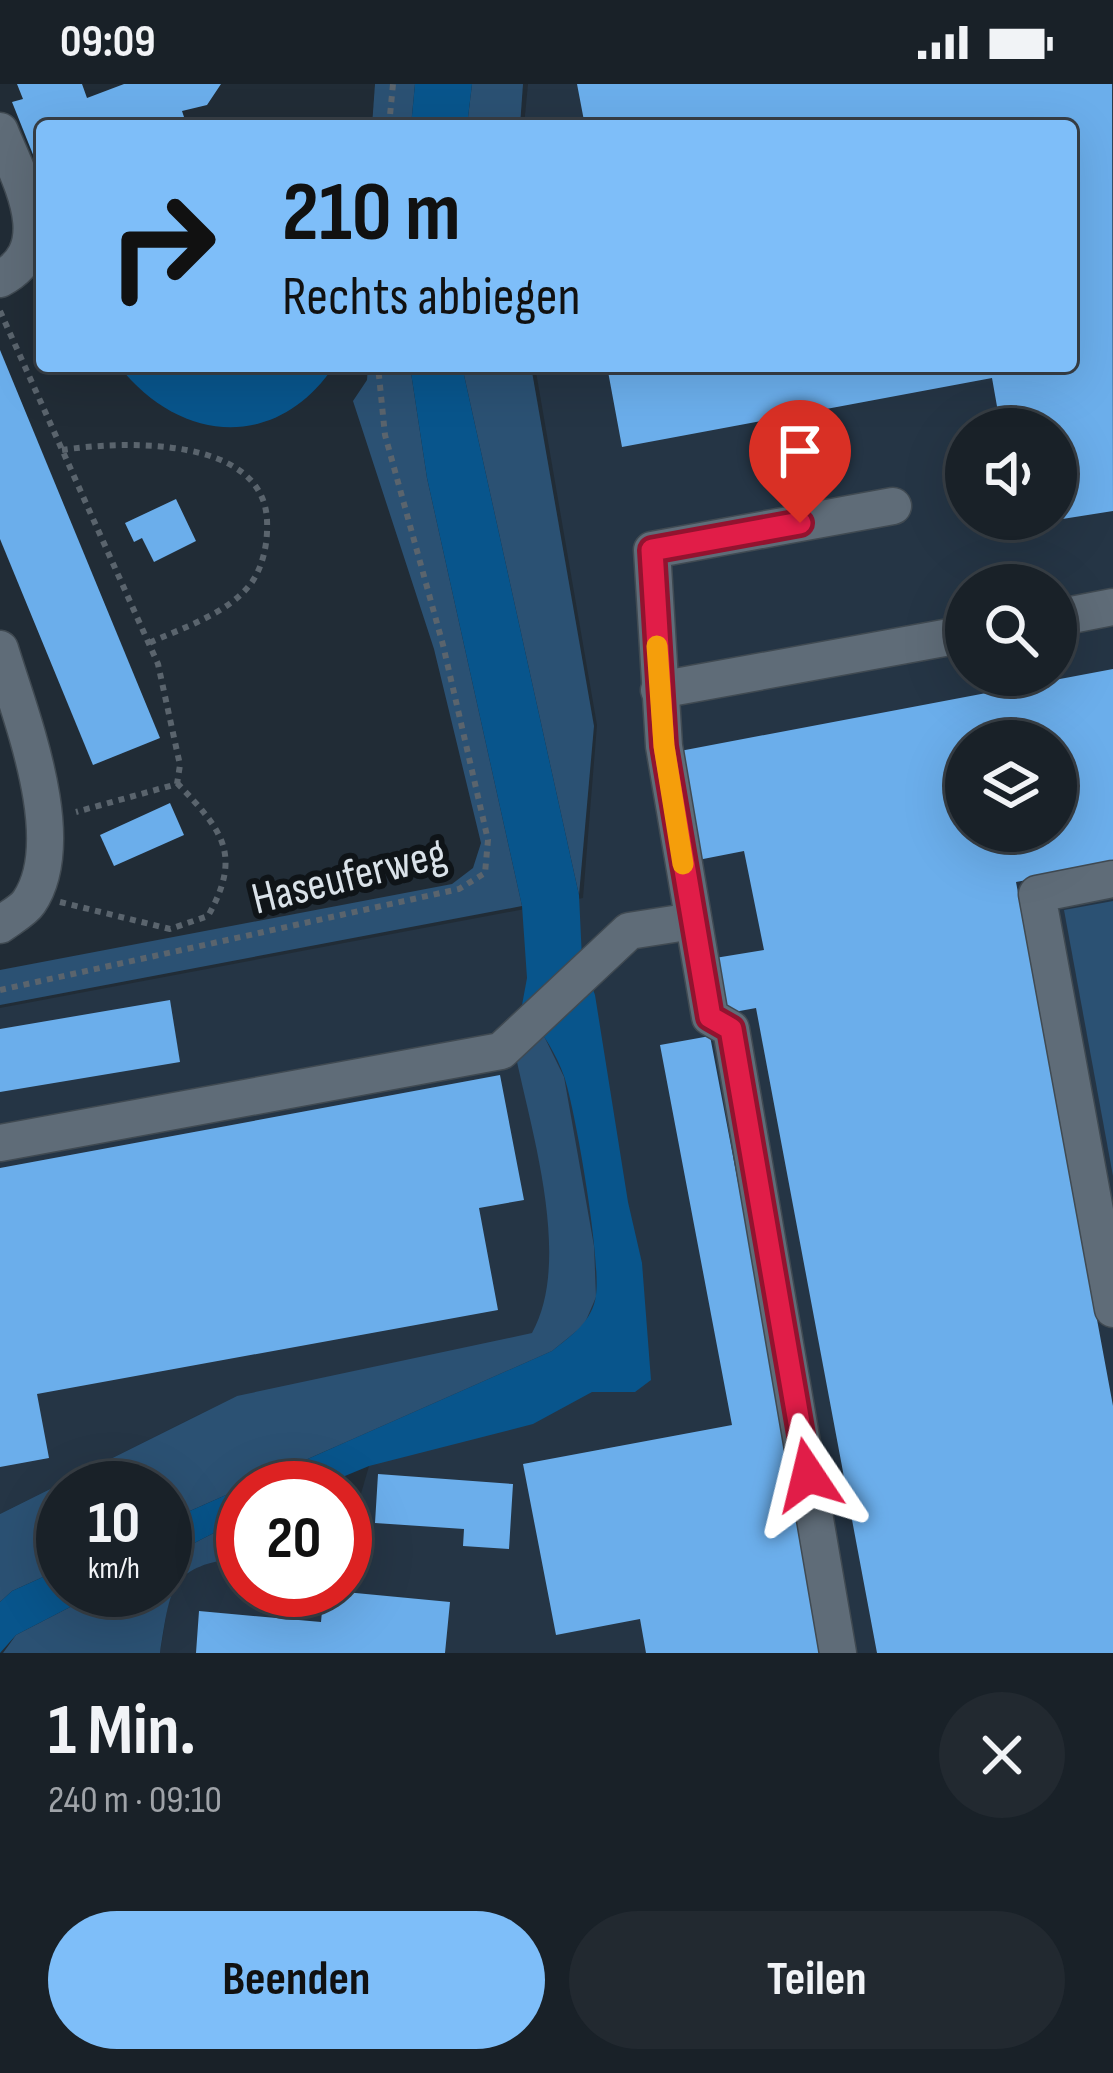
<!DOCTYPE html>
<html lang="de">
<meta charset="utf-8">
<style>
:root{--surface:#192128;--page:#222930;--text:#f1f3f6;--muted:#9fa3a8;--line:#373e45;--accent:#7ebef9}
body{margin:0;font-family:"Sofia Sans Condensed",sans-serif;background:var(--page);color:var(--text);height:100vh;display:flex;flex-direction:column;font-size:45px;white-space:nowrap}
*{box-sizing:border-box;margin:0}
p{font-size:39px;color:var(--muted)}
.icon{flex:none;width:66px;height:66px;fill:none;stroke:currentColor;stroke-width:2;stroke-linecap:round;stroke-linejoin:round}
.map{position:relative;height:1569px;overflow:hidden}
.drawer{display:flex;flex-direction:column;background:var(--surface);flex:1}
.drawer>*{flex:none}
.hud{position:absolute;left:36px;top:36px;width:1041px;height:252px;border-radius:12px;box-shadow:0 12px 48px #0002,0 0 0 3px var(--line);background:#7ebef9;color:#111;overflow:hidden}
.tools{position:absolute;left:945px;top:324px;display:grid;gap:24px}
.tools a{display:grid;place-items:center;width:132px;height:132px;border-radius:50%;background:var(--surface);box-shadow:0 12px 48px #0002,0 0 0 3px var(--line);font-size:60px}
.speed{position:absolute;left:36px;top:1377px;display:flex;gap:24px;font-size:60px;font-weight:700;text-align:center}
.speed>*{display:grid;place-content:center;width:156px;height:156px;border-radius:50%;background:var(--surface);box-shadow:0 12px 48px #0002,0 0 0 3px var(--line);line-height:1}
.speed small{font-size:30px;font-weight:400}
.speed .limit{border:18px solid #d22;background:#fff;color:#111}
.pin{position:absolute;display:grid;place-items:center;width:102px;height:102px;color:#fff;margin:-123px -51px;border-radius:50% 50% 50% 0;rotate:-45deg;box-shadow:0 0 12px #0007}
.pin .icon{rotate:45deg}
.me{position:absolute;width:132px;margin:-66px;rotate:350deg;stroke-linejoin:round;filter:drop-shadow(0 0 9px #0008)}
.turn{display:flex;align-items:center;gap:42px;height:252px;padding:0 48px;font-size:54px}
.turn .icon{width:156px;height:156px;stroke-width:2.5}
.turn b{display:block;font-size:84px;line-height:102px}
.round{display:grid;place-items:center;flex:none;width:126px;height:126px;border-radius:63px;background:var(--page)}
.head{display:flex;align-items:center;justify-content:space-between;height:204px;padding:0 48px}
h1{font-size:72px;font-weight:700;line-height:90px}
.button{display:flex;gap:24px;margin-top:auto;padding:24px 48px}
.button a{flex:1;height:138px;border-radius:72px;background:var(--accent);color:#111;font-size:48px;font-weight:700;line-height:138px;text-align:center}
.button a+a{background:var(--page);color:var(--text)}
.status{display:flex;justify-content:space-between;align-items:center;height:84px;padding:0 60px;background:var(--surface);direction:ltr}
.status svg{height:33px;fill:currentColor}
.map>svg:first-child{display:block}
.built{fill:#253545;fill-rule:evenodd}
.green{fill:#2b5173}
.water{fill:#08558c}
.building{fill:#6baeeb;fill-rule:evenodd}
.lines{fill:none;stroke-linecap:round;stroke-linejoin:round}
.minor-casing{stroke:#404a52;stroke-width:39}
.path{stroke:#5a646d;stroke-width:6;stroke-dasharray:6 6;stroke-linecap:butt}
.minor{stroke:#5f6c78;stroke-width:36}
.route-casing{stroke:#92132f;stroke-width:30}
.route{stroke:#e11d48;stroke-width:21}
.slow{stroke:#f59e0b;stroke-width:21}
.labels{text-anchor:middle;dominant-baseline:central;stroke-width:12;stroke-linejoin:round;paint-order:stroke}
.street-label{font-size:45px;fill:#dae2e9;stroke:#0f1418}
</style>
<div class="status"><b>09:09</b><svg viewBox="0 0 49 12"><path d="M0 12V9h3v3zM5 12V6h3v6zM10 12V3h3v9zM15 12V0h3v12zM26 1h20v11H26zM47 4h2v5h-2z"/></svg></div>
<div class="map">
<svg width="1113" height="1569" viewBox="0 0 1113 1569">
<rect width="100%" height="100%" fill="#212c36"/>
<!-- built -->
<path class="built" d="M528 0H1113V1569H160L170 1507 200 1478 243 1473V1506H345V1433L356 1427 369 1382 237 1312 0 1430V924L583 814 597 641 535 282H1071V42H524ZM966 345H1056V435H966ZM966 501H1056V591H966ZM966 657H1056V747H966Z"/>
<!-- green -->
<g class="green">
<polygon points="375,0 415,0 411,42 372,42"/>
<polygon points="472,0 523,0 520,42 467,42"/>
<polygon points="368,282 410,282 427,394 522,822 0,921 0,886 452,800 473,784 481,759 434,565 353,317 367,296"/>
<polygon points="462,282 531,282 594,642 579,811"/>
<polygon points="1113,817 1113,1092 1064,826"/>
<path d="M541 946 564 993 594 1162 596 1213 584 1241 552 1267 165 1438V1404H63V1484L12 1507 0 1518V1430L237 1312 532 1249C572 1177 532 1050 516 973Z"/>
<path d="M243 1434V1473C169 1482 171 1502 160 1569H3L16 1551 103 1506H165V1474Z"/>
</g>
<!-- water -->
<g class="water">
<polygon points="415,0 472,0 467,42 411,42"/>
<path d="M119 282H334C276 368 179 359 119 282Z"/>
<path d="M410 282H462L579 811 582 875 595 911 628 1118 642 1179 651 1296 635 1308H592L533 1340 369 1382 316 1404H243V1434L165 1474V1438L552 1267C571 1252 593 1237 596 1211 601 1175 576 1028 564 992 555 966 538 943 522 921L527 894 522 822 427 394Z"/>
<polygon points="63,1484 63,1506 103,1506 16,1551 0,1569 0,1518 12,1507"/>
</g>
<!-- building -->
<g class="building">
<polygon points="17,0 82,0 87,14 124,0 221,0 207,21 182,27 187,42 42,42 42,93 12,18 23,15"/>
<polygon points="577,0 1112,0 1113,427 1056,436 1056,345 1001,345 992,294 622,363 607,282 1071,282 1071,42 585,42"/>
<polygon points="0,266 160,654 93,681 0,455"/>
<polygon points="176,415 196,457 154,478 142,454 134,458 125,439"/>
<path d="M1113 585V780L1016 798 1113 1322V1569H877L756 924 723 930 715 874 764 866 744 767 698 776 680 667ZM966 657H1056V747H966Z"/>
<polygon points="170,719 184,751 114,782 100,751"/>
<polygon points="170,916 180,978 0,1008 0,945"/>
<polygon points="710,952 828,1569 646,1569 640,1535 556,1551 523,1380 732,1341 660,961"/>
<polygon points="500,991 524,1116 479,1124 498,1226 37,1310 49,1374 0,1383 0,1084"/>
<polygon points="378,1390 513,1400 509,1465 463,1462 464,1445 375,1439"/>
<polygon points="324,1506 450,1518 445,1569 196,1569 199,1527 321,1538"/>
</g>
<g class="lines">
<!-- minor casing -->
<g class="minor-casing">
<g id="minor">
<path d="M0 47C18 93 61 163 0 195"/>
<polyline points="1056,534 1113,523"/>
<path d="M0 565C20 631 71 756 29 818 23 827 9 834 0 841"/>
<polyline points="659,606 966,550"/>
<polyline points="1113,795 1037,810 1113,1225"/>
<polyline points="0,1059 501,967 629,847 693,837"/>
<polyline points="838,1569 731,945 710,933 664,662 652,466 893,422"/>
</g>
</g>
<!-- path -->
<g class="path">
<polyline points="389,42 393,0"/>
<polyline points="0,227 158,580 180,681 177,700 76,728"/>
<path d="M62 366C121 357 263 351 267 436 268 457 264 480 252 498 230 529 182 544 149 559"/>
<path d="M60 818 170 845 208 832C243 770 222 746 177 699"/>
<polyline points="0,906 459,805 485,789 488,756 443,561 385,351 378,282"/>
</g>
<!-- minor -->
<use href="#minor" class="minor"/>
</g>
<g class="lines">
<!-- route casing -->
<g class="route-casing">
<polyline id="route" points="800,439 652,466 664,662 710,933 731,945 808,1391"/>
</g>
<!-- route -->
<use href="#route" class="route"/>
<!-- slow -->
<polyline class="slow" points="657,562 664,662 683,780"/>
</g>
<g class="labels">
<!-- street labels -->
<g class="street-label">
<text transform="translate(349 793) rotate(-14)">Haseuferweg</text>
</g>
</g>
</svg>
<div class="tools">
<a><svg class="icon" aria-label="sound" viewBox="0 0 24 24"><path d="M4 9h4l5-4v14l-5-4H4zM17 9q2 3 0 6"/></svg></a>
<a><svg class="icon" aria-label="search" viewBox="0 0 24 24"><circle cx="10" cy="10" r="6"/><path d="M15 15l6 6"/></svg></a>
<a><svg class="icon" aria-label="layers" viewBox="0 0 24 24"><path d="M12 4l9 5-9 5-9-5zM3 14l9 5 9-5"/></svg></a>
</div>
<div class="speed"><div>10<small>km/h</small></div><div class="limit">20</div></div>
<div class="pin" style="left:800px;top:439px;background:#d93025"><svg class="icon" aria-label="arrive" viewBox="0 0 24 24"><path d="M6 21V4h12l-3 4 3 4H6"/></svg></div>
<svg class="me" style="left:808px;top:1391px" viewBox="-20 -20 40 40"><path d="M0-17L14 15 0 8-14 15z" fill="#e11d48" stroke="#fff" stroke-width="4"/></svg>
<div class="hud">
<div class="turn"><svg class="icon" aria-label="right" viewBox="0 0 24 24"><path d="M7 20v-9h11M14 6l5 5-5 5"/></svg><div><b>210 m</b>Rechts abbiegen</div></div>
</div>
</div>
<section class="drawer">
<div class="head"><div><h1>1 Min.</h1><p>240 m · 09:10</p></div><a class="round"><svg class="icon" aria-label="close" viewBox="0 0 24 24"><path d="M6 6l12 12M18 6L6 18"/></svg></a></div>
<div class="button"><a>Beenden</a><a>Teilen</a></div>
</section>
